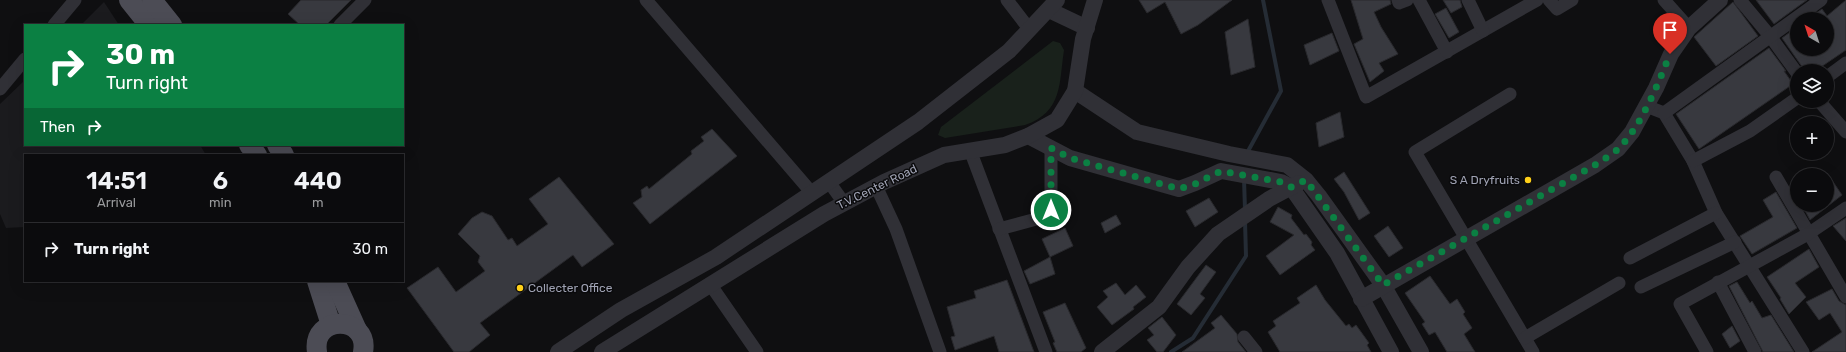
<!DOCTYPE html>
<meta charset="utf-8">
<style>
:root{--surface:#0b0b0d;--page:#19191b;--text:#f1f3f6;--muted:#9a9b9d;--line:#2b2b2e}
body{margin:0;font-family:Rubik,sans-serif;background:var(--page);color:var(--text);height:100vh;display:flex;flex-direction:column;font-size:15px;white-space:nowrap}
*{box-sizing:border-box;margin:0}
p{font-size:13px;color:var(--muted)}
.icon{flex:none;width:22px;height:22px;fill:none;stroke:currentColor;stroke-width:2;stroke-linecap:round;stroke-linejoin:round}
.map{position:relative;flex:1;overflow:hidden}
.sheet{position:absolute;left:24px;top:154px;width:380px;height:128px;display:flex;flex-direction:column;background:var(--surface);border-radius:0px;box-shadow:0 4px 16px #0002,0 0 0 1px var(--line)}
.sheet>*{flex:none}
.guide{position:absolute;left:24px;top:24px;width:380px;height:122px;border-radius:0px;box-shadow:0 4px 16px #0002,0 0 0 1px var(--line);background:#0b8043;color:#fff;overflow:hidden}
.needle{width:26px;rotate:321deg}
.controls{position:absolute;left:1790px;top:12px;display:grid;gap:8px}
.controls a{display:grid;place-items:center;width:44px;height:44px;border-radius:50%;background:var(--surface);box-shadow:0 4px 16px #0002,0 0 0 1px var(--line);font-size:20px}
.pin{position:absolute;display:grid;place-items:center;width:34px;height:34px;color:#fff;margin:-41px -17px;border-radius:50% 50% 50% 0;rotate:-45deg;box-shadow:0 0 4px #0007}
.pin .icon{rotate:45deg}
.me{position:absolute;width:44px;margin:-22px;rotate:0deg;stroke-linejoin:round;filter:drop-shadow(0 0 3px #0008)}
.turn{display:flex;align-items:center;gap:14px;height:84px;padding:0 16px;font-size:18px}
.turn .icon{width:52px;height:52px;stroke-width:2.5}
.turn b{display:block;font-size:28px;line-height:34px}
.then{display:flex;align-items:center;height:38px;padding:0 16px;background:#0003;gap:8px;font-size:15px}
.eta{display:flex;justify-content:space-evenly;align-items:center;height:68px;text-align:center}
.eta b{font-size:24px;font-weight:600;line-height:28px}
ul{padding:0;list-style:none}
li{display:flex;align-items:center;gap:12px;height:52px;padding:0 16px;border-top:1px solid var(--line)}
li div{flex:1}
li b{display:block;font-size:15px}
li em{font-style:normal}
.map>svg:first-child{display:block}
.built{fill:#1b1b1e}
.green{fill:#19211b}
.lines{fill:none;stroke-linecap:round;stroke-linejoin:round}
.stream{stroke:#252c35;stroke-width:4}
.building{fill:#38393f;stroke:#29292d}
.minor{stroke:#303036;stroke-width:13}
.tertiary{stroke:#303036;stroke-width:16}
.primary{stroke:#4c4c55;stroke-width:20}
.route{stroke:#0b8043;stroke-width:7;stroke-dasharray:0 12.6}
.poi-dot{fill:#ffd019;stroke:#0a0a0c;stroke-width:1.5}
.labels{text-anchor:middle;dominant-baseline:central;stroke-width:3;stroke-linejoin:round;paint-order:stroke}
.poi-label{font-size:12px;fill:#9fa2b3;stroke:#0a0a0c;text-anchor:end}
.street-label{font-size:12px;fill:#9fa2b3;stroke:#0a0a0c}
</style>
<div class="map">
<svg width="1846" height="352" viewBox="0 0 1846 352">
<rect width="100%" height="100%" fill="#0f0f11"/>
<!-- built -->
<g class="built">
<polygon points="104,2 119,25 81,25"/>
<polygon points="25,80 25,145 200,145 206,155 25,155 25,227 6,228 0,214 0,104"/>
</g>
<!-- green -->
<path class="green" d="M1053 41 1060 43 1064 50C1059 83 1063 112 1025 125L945 138 938 135 941 127Z"/>
<g class="lines">
<!-- stream -->
<g class="stream">
<polyline points="1247,153 1281,91 1263,0"/>
<polyline points="1244,179 1245,210"/>
<polyline points="1171,352 1193,338 1246,256 1245,221"/>
</g>
</g>
<!-- building -->
<g class="building">
<polygon points="301,0 351,0 326,25 300,25 288,14"/>
<polygon points="1139,0 1232,0 1198,25 1181,34 1165,2 1147,13"/>
<polygon points="1351,0 1390,0 1391,4 1374,12 1381,27 1398,54 1379,63 1384,71 1370,82 1354,44 1363,39"/>
<polygon points="1443,0 1460,0 1462,7 1451,13"/>
<polygon points="1756,0 1807,0 1774,24"/>
<polygon points="1846,0 1846,50 1815,71 1805,71 1782,38 1797,27 1797,49 1827,49 1827,19 1808,19 1822,9 1827,16"/>
<polygon points="1733,2 1758,36 1716,66 1694,37"/>
<polygon points="1446,8 1459,32 1449,38 1435,14"/>
<polygon points="1248,19 1255,67 1231,75 1225,32"/>
<polygon points="1332,33 1339,51 1310,65 1304,45"/>
<polygon points="1769,48 1786,71 1784,71 1793,84 1699,149 1676,114"/>
<polygon points="1340,112 1344,137 1319,147 1316,123"/>
<polygon points="712,129 737,156 650,224 633,203 642,197 641,190 647,186 649,189 692,154 691,151 704,141 701,137"/>
<polygon points="1344,172 1370,213 1359,220 1344,192 1334,179"/>
<polygon points="1827,173 1842,195 1810,220 1802,205 1827,205"/>
<polygon points="559,177 614,244 582,267 573,255 480,323 490,335 469,352 454,352 407,288 438,267 456,292 485,271 478,262 480,256 458,234 472,218 482,212 492,216 508,240 512,238 517,246 548,224 529,199"/>
<polygon points="1776,192 1797,228 1752,254 1740,236 1773,217 1763,200"/>
<polygon points="1209,198 1218,212 1195,227 1186,211"/>
<polygon points="1278,207 1292,215 1291,218 1304,235 1306,234 1312,242 1311,245 1315,250 1280,275 1266,256 1294,235 1270,222"/>
<polygon points="1116,215 1121,224 1105,233 1101,223"/>
<polygon points="1846,218 1846,241 1833,226"/>
<polygon points="1388,226 1403,248 1389,257 1374,236"/>
<polygon points="1065,228 1073,246 1050,257 1042,239"/>
<polygon points="1809,249 1819,267 1795,283 1806,297 1789,314 1780,299 1781,298 1767,277"/>
<polygon points="1050,257 1055,274 1030,284 1024,271"/>
<polygon points="1206,265 1216,272 1200,294 1205,298 1191,315 1177,304"/>
<polygon points="1430,276 1450,304 1457,299 1465,312 1463,314 1472,328 1464,334 1475,352 1447,352 1435,332 1429,335 1422,324 1425,322 1405,293"/>
<polygon points="1007,280 1034,352 999,352 994,336 955,350 951,337 955,336 947,307 976,298 974,291"/>
<polygon points="1737,282 1750,303 1752,301 1762,318 1771,315 1794,352 1763,352 1729,286"/>
<polygon points="1116,283 1125,295 1136,285 1146,297 1133,307 1134,309 1112,325 1097,307 1108,297 1103,291"/>
<polygon points="1316,285 1325,300 1346,326 1349,324 1352,328 1356,325 1369,343 1367,345 1371,352 1280,352 1268,332 1276,326 1273,321 1300,303 1297,298"/>
<polygon points="1832,289 1839,301 1846,305 1846,352 1812,352 1842,332 1830,313 1819,320 1806,302"/>
<polygon points="1065,303 1086,348 1081,352 1057,352 1053,343 1055,342 1043,312"/>
<polygon points="1221,315 1237,334 1238,342 1246,352 1182,352 1215,328 1211,323"/>
<polygon points="1162,317 1176,335 1163,352 1157,352 1147,340 1154,335 1148,328"/>
<polygon points="1732,326 1740,341 1730,348 1722,334"/>
</g>
<g class="lines">
<!-- minor -->
<g class="minor">
<polyline points="646,0 812,193"/>
<polyline points="1007,0 1030,30"/>
<polyline points="1328,0 1366,97 1537,0"/>
<polyline points="1398,0 1399,3 1407,0"/>
<polyline points="1419,0 1447,52"/>
<polyline points="1468,0 1483,31"/>
<polyline points="1549,0 1557,9 1572,0"/>
<polyline points="1664,0 1689,28"/>
<polyline points="1740,0 1770,36 1797,73"/>
<polyline points="54,25 75,0"/>
<polyline points="340,25 365,0"/>
<polyline points="1827,77 1846,63"/>
<polyline points="0,89 25,59"/>
<polyline points="1510,94 1415,152 1533,352"/>
<polyline points="1819,101 1846,132"/>
<polyline points="1646,106 1664,113 1693,161 1716,213 1803,352"/>
<polyline points="1664,113 1821,0"/>
<polyline points="970,150 1046,352"/>
<polyline points="1693,161 1750,131 1797,98"/>
<polyline points="1776,177 1846,297"/>
<polyline points="829,182 844,203"/>
<polyline points="876,186 896,229 940,352"/>
<polyline points="999,229 1040,218 1051,210 1051,148"/>
<polyline points="1630,258 1716,213"/>
<polyline points="1718,282 1755,352"/>
<polyline points="710,284 757,352"/>
<polyline points="1641,287 1735,242"/>
<polyline points="1244,337 1256,352"/>
<polyline points="1525,338 1619,283"/>
<polyline points="1707,352 1680,304 1808,234 1846,208"/>
</g>
<!-- tertiary -->
<g class="tertiary">
<polyline points="1049,10 1087,28"/>
<polyline points="1075,91 1137,132 1229,154 1287,165 1306,180 1319,196 1383,285 1421,352"/>
<polyline points="1028,136 1070,158 1179,189 1195,183 1221,171 1281,182 1291,187 1337,253 1391,352"/>
<polyline points="1361,299 1595,165 1618,149 1632,132 1656,88 1671,54 1689,28 1720,0"/>
<polyline points="558,352 621,310 716,257 918,122 1009,51 1057,0"/>
<polyline points="602,352 824,214 884,182 944,155 1005,145 1028,136 1057,120 1075,91 1083,39 1095,0"/>
<polyline points="1102,352 1159,307 1188,267 1218,234 1269,199 1299,183"/>
</g>
<!-- primary -->
<g class="primary">
<polyline points="129,0 149,25"/>
<polyline points="152,0 172,25"/>
<polyline points="249,145 257,155"/>
<polyline points="277,145 284,155"/>
<polyline points="317,281 331,325"/>
<polyline points="335,281 357,330"/>
<path d="M317 352C311 314 370 315 363 352"/>
</g>
</g>
<g class="lines">
<!-- route -->
<path class="route" d="M1051 210V148L1070 158 1179 189 1195 184 1221 171 1281 182 1291 187 1306 180 1383 285 1595 165C1602 160 1612 155 1618 149 1641 127 1658 84 1670 54"/>
</g>
<!-- markers -->
<g class="poi-dot">
<circle cx="1528" cy="180" r="4"/>
<circle cx="520" cy="288" r="4"/>
</g>
<g class="labels">
<!-- poi labels -->
<g class="poi-label">
<text x="1520" y="180">S A Dryfruits</text>
<text x="528" y="288" text-anchor="start">Collecter Office</text>
</g>
<!-- street labels -->
<g class="street-label">
<text transform="translate(877 187) rotate(-26)">T.V.Center Road</text>
</g>
</g>
</svg>
<div class="controls">
<a><svg class="needle" viewBox="-14 -14 28 28"><path d="M0-13l5 13h-10z" fill="#e53935"/><path d="M0 13l5-13h-10z" fill="#9a9b9d"/></svg></a>
<a><svg class="icon" aria-label="layers" viewBox="0 0 24 24"><path d="M12 4l9 5-9 5-9-5zM3 14l9 5 9-5"/></svg></a>
<a>+</a>
<a>−</a>
</div>
<div class="pin" style="left:1670px;top:54px;background:#d93025"><svg class="icon" aria-label="arrive" viewBox="0 0 24 24"><path d="M6 21V4h12l-3 4 3 4H6"/></svg></div>
<svg class="me" style="left:1051px;top:210px" viewBox="-20 -20 40 40"><circle r="17" fill="#0b8043" stroke="#fff" stroke-width="3"/><path d="M0-11L8 9 0 5-8 9z" fill="#fff"/></svg>
<div class="guide">
<div class="turn"><svg class="icon" aria-label="right" viewBox="0 0 24 24"><path d="M7 20v-9h11M14 6l5 5-5 5"/></svg><div><b>30 m</b>Turn right</div></div>
<div class="then">Then<svg class="icon" aria-label="right" viewBox="0 0 24 24"><path d="M7 20v-9h11M14 6l5 5-5 5"/></svg></div>
</div>
<section class="sheet">
<div class="eta">
<div><b>14:51</b><p>Arrival</p></div>
<div><b>6</b><p>min</p></div>
<div><b>440</b><p>m</p></div>
</div>
<ul>
<li><svg class="icon" aria-label="right" viewBox="0 0 24 24"><path d="M7 20v-9h11M14 6l5 5-5 5"/></svg><div><b>Turn right</b></div><em>30 m</em></li>
</ul>
</section>
</div>
